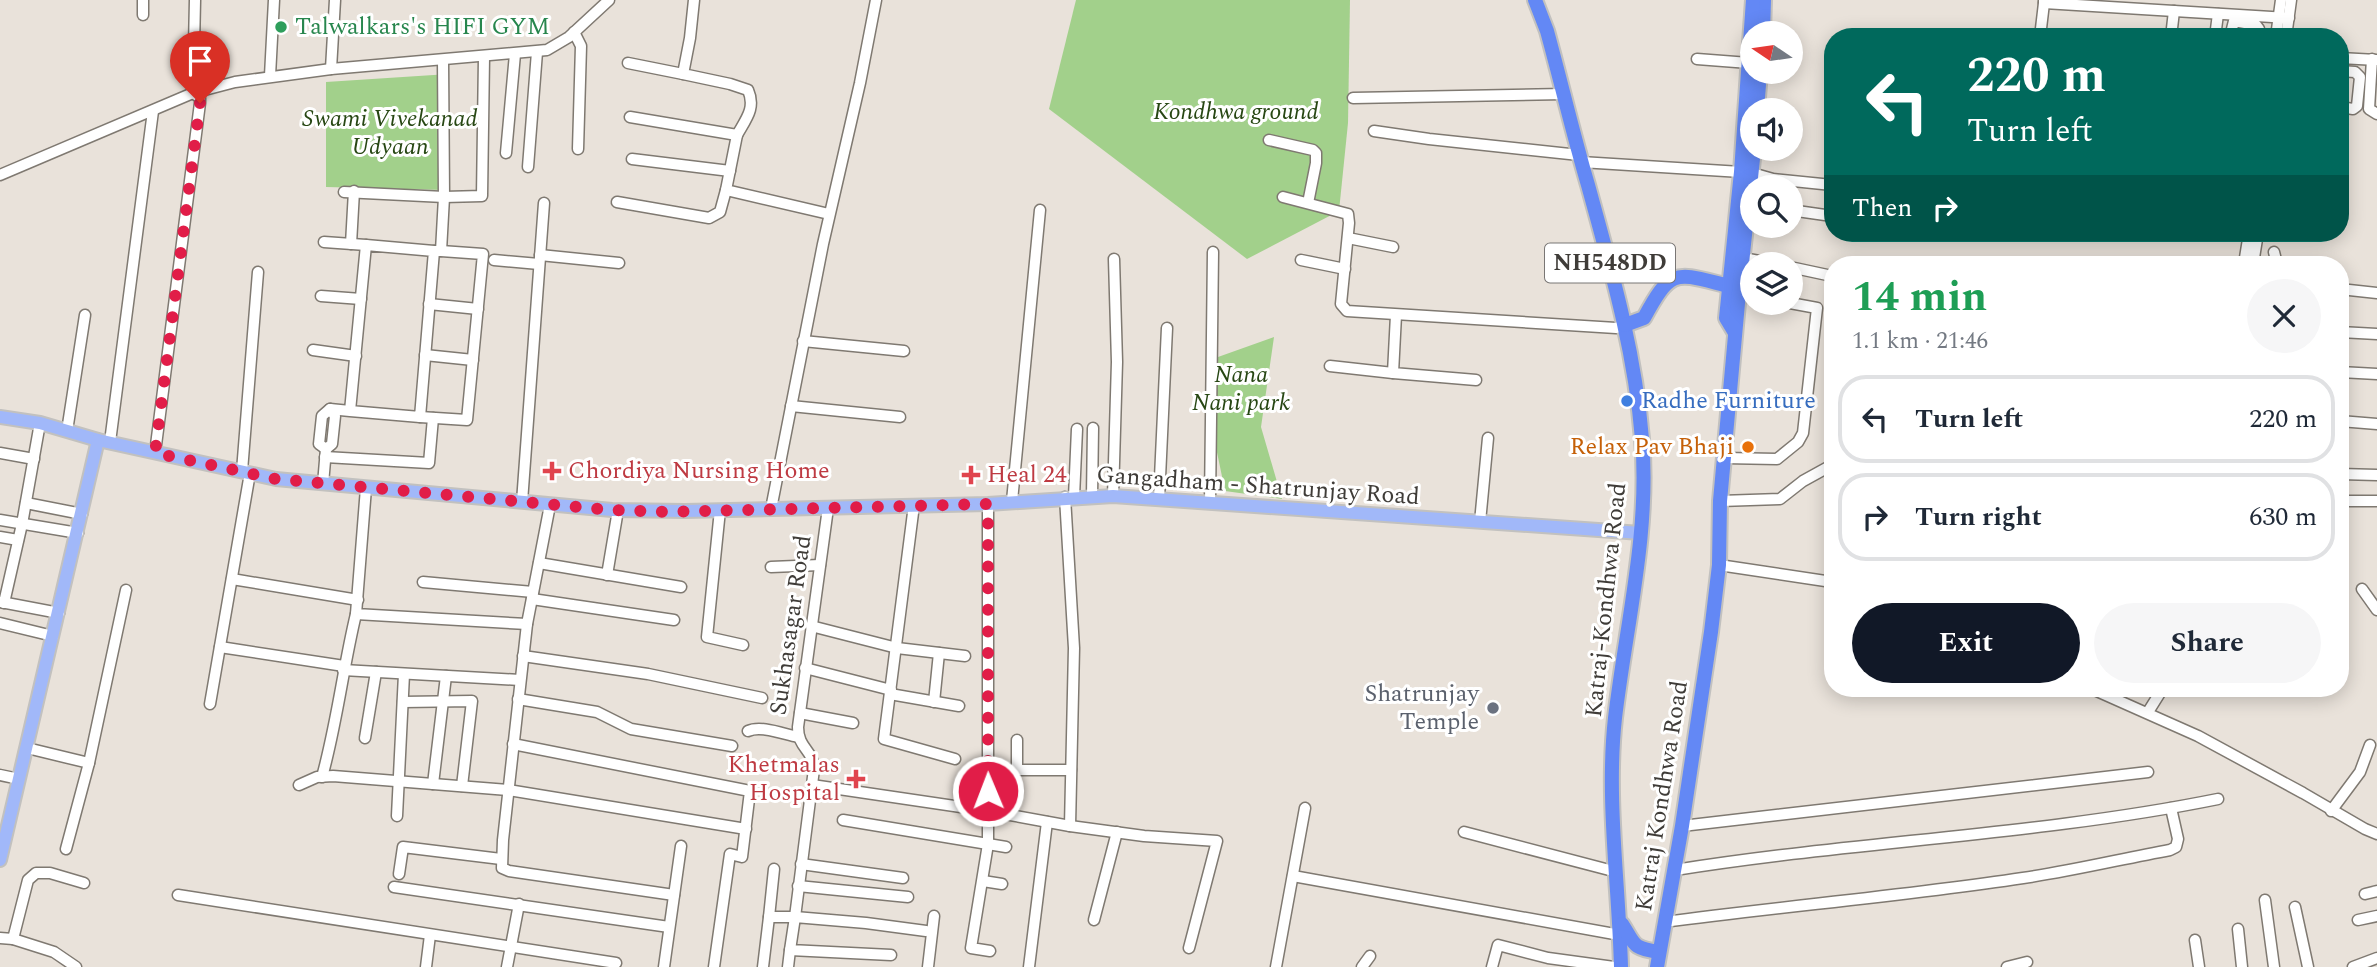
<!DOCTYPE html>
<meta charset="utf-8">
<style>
:root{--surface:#fff;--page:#f6f6f7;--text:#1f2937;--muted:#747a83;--line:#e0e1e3;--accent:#111827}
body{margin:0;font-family:Spectral,serif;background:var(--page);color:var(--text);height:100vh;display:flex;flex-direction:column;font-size:26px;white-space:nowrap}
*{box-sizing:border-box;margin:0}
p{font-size:23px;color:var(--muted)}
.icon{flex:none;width:38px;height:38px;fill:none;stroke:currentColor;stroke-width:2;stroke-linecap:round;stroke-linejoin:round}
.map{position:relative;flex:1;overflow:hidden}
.details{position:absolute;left:1824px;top:256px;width:525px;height:441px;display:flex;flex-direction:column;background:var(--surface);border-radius:28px;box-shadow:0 4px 18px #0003}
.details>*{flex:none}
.hud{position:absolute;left:1824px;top:28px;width:525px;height:214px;border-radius:28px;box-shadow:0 4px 18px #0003;background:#00695c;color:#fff;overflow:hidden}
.needle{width:46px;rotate:283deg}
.controls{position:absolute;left:1740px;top:21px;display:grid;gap:14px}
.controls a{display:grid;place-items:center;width:63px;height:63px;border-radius:50%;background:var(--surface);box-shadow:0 4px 18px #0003;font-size:35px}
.pin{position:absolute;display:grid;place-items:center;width:60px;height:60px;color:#fff;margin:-72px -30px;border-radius:50% 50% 50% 0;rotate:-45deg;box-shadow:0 0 7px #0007}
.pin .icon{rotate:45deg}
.me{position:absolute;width:77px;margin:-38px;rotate:359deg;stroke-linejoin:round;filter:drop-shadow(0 0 5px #0008)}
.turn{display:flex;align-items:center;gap:24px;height:147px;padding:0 28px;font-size:32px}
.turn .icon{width:91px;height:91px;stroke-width:2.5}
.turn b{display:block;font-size:49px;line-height:60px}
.then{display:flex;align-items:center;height:66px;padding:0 28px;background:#0003;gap:14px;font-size:26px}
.round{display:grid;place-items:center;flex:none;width:74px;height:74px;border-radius:37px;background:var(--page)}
.headline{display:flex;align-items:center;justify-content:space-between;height:119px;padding:0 28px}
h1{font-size:42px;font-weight:700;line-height:52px;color:#1e9e55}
.action{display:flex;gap:14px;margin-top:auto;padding:14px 28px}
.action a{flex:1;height:80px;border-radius:42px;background:var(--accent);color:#fff;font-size:28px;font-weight:700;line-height:80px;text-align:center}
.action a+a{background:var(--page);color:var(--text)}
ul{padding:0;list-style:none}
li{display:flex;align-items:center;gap:21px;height:88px;margin:0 14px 10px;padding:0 14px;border:4px solid var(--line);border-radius:28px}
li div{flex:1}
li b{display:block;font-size:26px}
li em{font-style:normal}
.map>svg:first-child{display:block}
.green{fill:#a2d08b}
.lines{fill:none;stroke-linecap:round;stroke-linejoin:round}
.minor-casing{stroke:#7f7971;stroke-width:13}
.major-casing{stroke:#c2c1bf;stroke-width:16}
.highway-casing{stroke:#c2c1bf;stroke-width:18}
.minor{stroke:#fff;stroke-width:10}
.major{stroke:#a1b8f9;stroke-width:12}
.highway{stroke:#6388f5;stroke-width:14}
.route{stroke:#e11d48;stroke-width:12;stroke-dasharray:0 21.6}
.leisure-dot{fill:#2e9e5b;stroke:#fff;stroke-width:2.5}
.shop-dot{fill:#3f7fe0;stroke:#fff;stroke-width:2.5}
.food-dot{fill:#e8710a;stroke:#fff;stroke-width:2.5}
.health-dot{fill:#e0444e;stroke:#fff;stroke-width:2.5}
.worship-dot{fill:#6b7280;stroke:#fff;stroke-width:2.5}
.labels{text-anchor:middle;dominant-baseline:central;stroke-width:6;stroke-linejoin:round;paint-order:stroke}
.shield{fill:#fff;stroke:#797674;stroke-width:2}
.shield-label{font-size:23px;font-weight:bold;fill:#3f3c38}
.leisure-label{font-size:24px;fill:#27864d;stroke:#fff;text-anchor:start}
.park-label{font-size:24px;font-style:italic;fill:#274713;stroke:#fff}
.shop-label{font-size:24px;fill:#366cbe;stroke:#fff;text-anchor:start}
.food-label{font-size:24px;fill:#c56008;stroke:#fff;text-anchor:end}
.health-label{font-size:24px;fill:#be3a42;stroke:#fff;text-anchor:start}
.street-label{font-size:24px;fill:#3f3c38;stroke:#fff}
.worship-label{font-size:24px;fill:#5b616d;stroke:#fff;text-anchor:end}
</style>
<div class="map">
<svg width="2377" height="967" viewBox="0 0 2377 967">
<rect width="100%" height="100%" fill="#e9e2da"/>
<!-- green -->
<g class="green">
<polygon points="1076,0 1350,0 1348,123 1339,211 1247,259 1049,109"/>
<polygon points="449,74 445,190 326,187 326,82"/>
<polygon points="1274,337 1261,427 1282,499 1225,491 1212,428 1218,357"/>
</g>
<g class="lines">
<!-- minor casing -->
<g class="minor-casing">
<g id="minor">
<path d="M694 0 690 38 683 74 730 84 748 90C756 108 746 119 737 135"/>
<polyline points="2044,0 2044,3 2289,18"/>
<polyline points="143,15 143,0"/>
<polyline points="574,32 581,46 578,149"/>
<polyline points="2040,37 2044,3"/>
<polyline points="2171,37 2174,11"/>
<polyline points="2215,37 2218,14"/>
<polyline points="2230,37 2234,21 2256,25 2259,29 2258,37"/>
<polyline points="2276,37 2281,0"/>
<polyline points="2286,37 2291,0"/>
<polyline points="2340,58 2377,60"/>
<polyline points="1697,59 1749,63"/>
<polyline points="2372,59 2369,109 2377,114"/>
<polyline points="628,63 683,74"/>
<polyline points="331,69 335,0"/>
<polyline points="2340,71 2355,72 2360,77 2357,106 2353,109 2340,107"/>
<polyline points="270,76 274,0"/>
<polyline points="1353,98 1564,94"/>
<polyline points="630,117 737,135 726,190 829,214"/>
<polyline points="1374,131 1429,139 1579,155"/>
<polyline points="1269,140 1313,150 1316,153 1316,163 1308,203"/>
<polyline points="506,153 515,54"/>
<polyline points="632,159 730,171"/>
<polyline points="1581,162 1741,172"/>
<polyline points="528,167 537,52"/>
<polyline points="1752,173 1773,179 1832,185"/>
<polyline points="0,175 193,93 235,82 331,69 547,50 569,37 609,0"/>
<polyline points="344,192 444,197 482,196 484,57"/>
<polyline points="1283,197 1348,214 1349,223 1341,304 1347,311 1616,328 1625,325"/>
<polyline points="617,202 709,218 720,212 726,190"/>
<polyline points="1790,210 1832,216"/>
<polyline points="1348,238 1393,247"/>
<polyline points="324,242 366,245"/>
<polyline points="351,244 354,191"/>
<polyline points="434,251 441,251 444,197 443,60"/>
<polyline points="2274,252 2277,264"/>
<polyline points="540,255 619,263"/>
<polyline points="1743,258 1776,264"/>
<polyline points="494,260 539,264"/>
<polyline points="1301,260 1345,269"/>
<polyline points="2244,264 2249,233"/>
<polyline points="2253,264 2258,233"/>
<polyline points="1790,267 1832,276"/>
<polyline points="2340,289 2377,293"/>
<polyline points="321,296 361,299"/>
<polyline points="429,304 478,309"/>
<polyline points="1396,315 1393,373 1476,380"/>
<polyline points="2340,332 2377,334"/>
<polyline points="803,341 904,351"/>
<polyline points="313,350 356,356"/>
<polyline points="425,355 473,360"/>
<polyline points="1330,366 1393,373"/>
<polyline points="2340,372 2377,374"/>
<polyline points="791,406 900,417"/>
<polyline points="420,417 467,420 483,254 441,251"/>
<polyline points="2340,421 2377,424"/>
<polyline points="67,431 85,315"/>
<polyline points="110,442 153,111"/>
<polyline points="326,449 319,444 322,416 330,409 350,411 366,245 434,251 420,417 350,411"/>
<polyline points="0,453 34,459"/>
<polyline points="155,453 200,103 200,98 193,93 195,0"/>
<polyline points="325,457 429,463 433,418"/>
<polyline points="1724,458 1777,459 1798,442 1803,433 1817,308 1790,303"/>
<polyline points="242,471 258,272"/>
<polyline points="2340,474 2377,475"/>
<polyline points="323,484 326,449 332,444 335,416 330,409"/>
<polyline points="366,488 356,614 527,624"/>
<polyline points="1092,496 1093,428"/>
<polyline points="1113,496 1117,362 1114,259"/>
<polyline points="1065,497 1074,648 1070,826"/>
<polyline points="1074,497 1077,429"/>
<polyline points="1159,499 1167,328"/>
<polyline points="1012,501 1040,210"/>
<polyline points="1720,501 1780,499 1803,481 1832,465"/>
<polyline points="2340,501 2377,501"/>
<polyline points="522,502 544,203"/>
<polyline points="26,503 82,514"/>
<polyline points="1210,503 1213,252"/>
<polyline points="988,504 988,844 971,948 990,951"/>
<polyline points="550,505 527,624 503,840 502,868 509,871 674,895"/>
<polyline points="914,505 884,739 955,759"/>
<polyline points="771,509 823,244 860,83 876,0"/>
<polyline points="720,510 707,637 743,645"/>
<polyline points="0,520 78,533"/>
<polyline points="1480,522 1488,438"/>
<polyline points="0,537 18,540"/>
<polyline points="539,563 681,587"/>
<polyline points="1719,565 1832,582"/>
<polyline points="771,567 820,565"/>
<polyline points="607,575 618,510"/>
<polyline points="232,579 358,600"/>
<polyline points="423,582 533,592"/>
<polyline points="2362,589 2377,610"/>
<polyline points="532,599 674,620"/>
<polyline points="1,602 59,613"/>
<polyline points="4,603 22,524 40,423"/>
<polyline points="0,623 53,636"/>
<polyline points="811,626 897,648 965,656"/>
<polyline points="220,647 344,666"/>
<polyline points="523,656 648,674 762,698"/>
<polyline points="805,668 891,690"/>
<polyline points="343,670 520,680"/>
<polyline points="2090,688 2198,736 2303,793 2365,829 2377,834"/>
<polyline points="890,694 959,706"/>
<polyline points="518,699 597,712 631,729 732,746"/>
<polyline points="403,702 472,701 462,786"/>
<polyline points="934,702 939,653"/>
<polyline points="210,704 250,473"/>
<polyline points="2148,712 2163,688"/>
<polyline points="800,713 853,723"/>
<path d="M748 731C761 725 783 734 798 737"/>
<polyline points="365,738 376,672"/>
<polyline points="1017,740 1017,770"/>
<polyline points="513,744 750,791 742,857 730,854 714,967"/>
<polyline points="27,748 89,763"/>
<polyline points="988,770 1071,770"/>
<polyline points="0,775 19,779"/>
<path d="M322 777C337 723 343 668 356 614"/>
<polyline points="433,784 446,676"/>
<polyline points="299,785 317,777 333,776 508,790 746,829"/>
<polyline points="812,785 988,811 1070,826 1144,836 1217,841 1189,948"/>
<polyline points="2331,811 2360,772 2370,745"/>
<polyline points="397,816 404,674"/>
<polyline points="843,820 1006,847"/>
<polyline points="1682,826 2148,772"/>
<polyline points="1464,832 1617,872"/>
<polyline points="66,849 89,763 126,590"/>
<polyline points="801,864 903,878"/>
<path d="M1675 870C1856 841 2040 835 2218 799"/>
<polyline points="399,874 403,847 501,859"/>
<polyline points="1293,876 1620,935"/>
<polyline points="983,881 1002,884"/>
<polyline points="798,886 908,897"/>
<polyline points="394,887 669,927"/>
<polyline points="2365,894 2377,891"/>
<polyline points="178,895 616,963"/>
<polyline points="2265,900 2274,967"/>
<polyline points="2295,907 2308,967"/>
<polyline points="769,917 774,869"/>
<polyline points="1094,920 1117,832"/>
<polyline points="2358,920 2377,916"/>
<path d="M1664 922C1784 906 1904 896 2023 878 2072 871 2121 859 2170 850L2176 847 2178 839 2171 808"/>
<polyline points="2238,929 2242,967"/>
<polyline points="0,938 13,939 28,880 36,873 50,873 84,883"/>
<polyline points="13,939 54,952 76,967"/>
<polyline points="2195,940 2199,967"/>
<polyline points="891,955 790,950 795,917 866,923 926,931"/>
<polyline points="426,967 430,935"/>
<polyline points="507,967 519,904"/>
<polyline points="664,967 681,846"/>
<path d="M763 967 769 917H795L814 769C813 749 798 749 798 727L828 508"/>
<polyline points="788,967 790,950"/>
<polyline points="928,967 934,916"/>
<polyline points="1029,967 1047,822"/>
<polyline points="1276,967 1305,808"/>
<polyline points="1362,967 1370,956"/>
<polyline points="1492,967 1498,945 1548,958 1614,967"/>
<polyline points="2007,967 2027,962"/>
<polyline points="2353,967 2377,958"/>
</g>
</g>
<!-- major casing -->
<g class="major-casing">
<g id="major">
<polyline points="0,417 40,423 98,440 276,479 612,510 685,511 988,504 1113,496 1641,533"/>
<polyline points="0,860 98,440"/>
</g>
</g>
<!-- highway casing -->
<g class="highway-casing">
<g id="highway">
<path d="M1535 0 1547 31C1561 82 1573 134 1588 185 1611 269 1635 351 1642 439 1650 532 1626 625 1615 718 1606 798 1619 886 1621 967"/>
<polyline points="1763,33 1764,0"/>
<polyline points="1757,110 1760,72"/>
<path d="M1625 325 1644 318C1672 266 1676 273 1729 286"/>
<polyline points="1735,333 1726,318 1741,172 1753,0"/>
<path d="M1622 924C1635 944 1631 948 1659 952"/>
<polyline points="1657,967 1682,826 1711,632 1719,565 1720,501 1739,292 1754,149"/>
</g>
</g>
<!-- minor -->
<use href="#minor" class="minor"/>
<!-- major -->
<use href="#major" class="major"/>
<!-- highway -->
<use href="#highway" class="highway"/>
</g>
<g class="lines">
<!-- route -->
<polyline class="route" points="200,103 155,453 276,479 612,510 666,512 988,504 988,791"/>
</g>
<!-- markers -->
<circle class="leisure-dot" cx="281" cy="27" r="7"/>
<circle class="shop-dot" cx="1627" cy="401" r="7"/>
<circle class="food-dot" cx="1748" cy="447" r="7"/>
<g class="health-dot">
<path d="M548.5 460.5h7v7h7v7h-7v7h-7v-7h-7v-7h7z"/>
<path d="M967.5 464.5h7v7h7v7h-7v7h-7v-7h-7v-7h7z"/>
<path d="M852.5 768.5h7v7h7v7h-7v7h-7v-7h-7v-7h7z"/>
</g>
<circle class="worship-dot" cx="1493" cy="708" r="7"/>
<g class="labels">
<!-- shield labels -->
<rect class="shield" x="1545" y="243.5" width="130" height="39" rx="5"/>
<g class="shield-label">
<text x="1610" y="263">NH548DD</text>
</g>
<!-- leisure labels -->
<g class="leisure-label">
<text x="295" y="27">Talwalkars's HIFI GYM</text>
</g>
<!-- park labels -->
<g class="park-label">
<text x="1236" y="112">Kondhwa ground</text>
<text x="390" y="119">Swami Vivekanad<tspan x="390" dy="28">Udyaan</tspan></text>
<text x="1241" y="375">Nana<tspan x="1241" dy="28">Nani park</tspan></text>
</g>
<!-- shop labels -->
<g class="shop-label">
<text x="1641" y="401">Radhe Furniture</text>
</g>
<!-- food labels -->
<g class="food-label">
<text x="1734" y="447">Relax Pav Bhaji</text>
</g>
<!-- health labels -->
<g class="health-label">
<text x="568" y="471">Chordiya Nursing Home</text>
<text x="987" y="475">Heal 24</text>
<text x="840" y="765" text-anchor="end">Khetmalas<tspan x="840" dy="28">Hospital</tspan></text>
</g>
<!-- street labels -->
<g class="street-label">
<text transform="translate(1258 486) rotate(4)">Gangadham - Shatrunjay Road</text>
<text transform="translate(1606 600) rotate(-84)">Katraj-Kondhwa Road</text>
<text transform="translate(791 625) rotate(-82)">Sukhasagar Road</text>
<text transform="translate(1662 796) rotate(-81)">Katraj Kondhwa Road</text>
</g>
<!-- worship labels -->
<g class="worship-label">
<text x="1479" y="694">Shatrunjay<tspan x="1479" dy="28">Temple</tspan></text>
</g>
</g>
</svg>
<div class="controls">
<a><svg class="needle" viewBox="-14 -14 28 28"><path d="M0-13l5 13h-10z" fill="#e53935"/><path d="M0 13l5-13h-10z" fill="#747a83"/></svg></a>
<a><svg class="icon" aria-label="sound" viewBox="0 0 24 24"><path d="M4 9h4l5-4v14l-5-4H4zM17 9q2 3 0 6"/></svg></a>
<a><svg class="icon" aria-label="search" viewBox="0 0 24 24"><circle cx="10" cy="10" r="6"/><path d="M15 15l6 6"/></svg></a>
<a><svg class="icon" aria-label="layers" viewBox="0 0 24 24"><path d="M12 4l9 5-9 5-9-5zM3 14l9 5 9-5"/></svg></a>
</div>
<div class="pin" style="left:200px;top:103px;background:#d93025"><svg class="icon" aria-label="arrive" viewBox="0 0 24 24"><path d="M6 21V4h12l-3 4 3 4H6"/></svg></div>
<svg class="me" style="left:988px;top:791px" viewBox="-20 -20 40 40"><circle r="17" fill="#e11d48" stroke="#fff" stroke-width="3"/><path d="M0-11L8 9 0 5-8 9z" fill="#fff"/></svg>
<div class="hud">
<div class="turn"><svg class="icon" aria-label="left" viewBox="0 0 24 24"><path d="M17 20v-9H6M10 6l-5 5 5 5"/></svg><div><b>220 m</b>Turn left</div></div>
<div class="then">Then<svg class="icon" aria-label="right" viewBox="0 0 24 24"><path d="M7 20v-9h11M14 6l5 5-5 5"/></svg></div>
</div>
<section class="details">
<div class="headline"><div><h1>14 min</h1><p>1.1 km · 21:46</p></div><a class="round"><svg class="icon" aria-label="close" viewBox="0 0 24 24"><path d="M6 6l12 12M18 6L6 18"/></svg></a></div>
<ul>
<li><svg class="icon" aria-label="left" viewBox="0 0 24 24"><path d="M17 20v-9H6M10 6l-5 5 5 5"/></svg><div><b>Turn left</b></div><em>220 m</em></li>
<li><svg class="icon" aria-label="right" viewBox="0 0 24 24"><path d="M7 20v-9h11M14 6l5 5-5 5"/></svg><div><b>Turn right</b></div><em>630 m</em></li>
</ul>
<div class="action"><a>Exit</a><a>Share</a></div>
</section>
</div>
